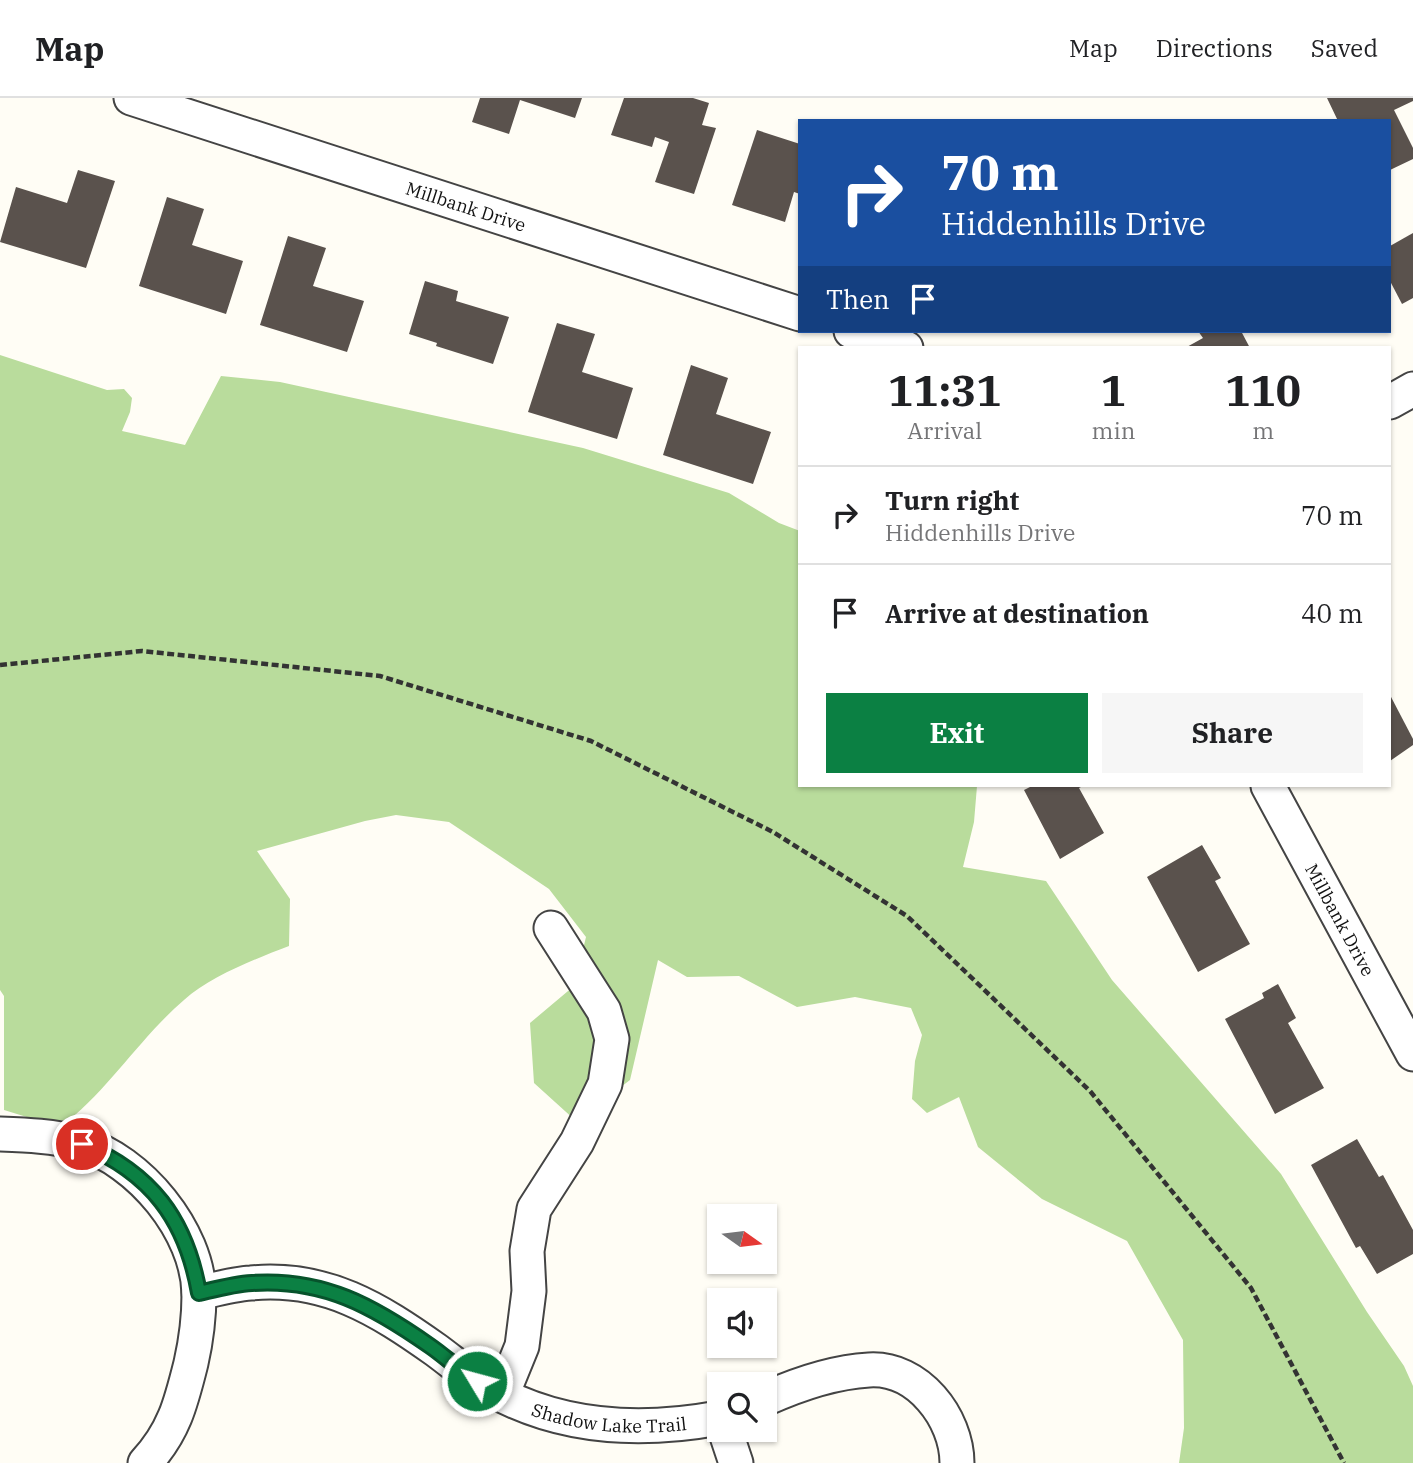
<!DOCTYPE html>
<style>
:root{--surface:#fff;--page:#f6f6f6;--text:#202124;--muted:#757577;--line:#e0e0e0;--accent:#0b8043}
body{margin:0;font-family:"IBM Plex Serif",serif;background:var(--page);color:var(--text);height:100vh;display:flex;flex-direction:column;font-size:26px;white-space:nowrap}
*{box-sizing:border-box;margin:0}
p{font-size:23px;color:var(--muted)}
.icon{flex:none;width:38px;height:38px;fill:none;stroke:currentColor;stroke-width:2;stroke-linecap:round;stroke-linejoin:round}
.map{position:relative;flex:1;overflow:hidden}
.drawer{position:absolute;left:798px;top:248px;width:593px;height:441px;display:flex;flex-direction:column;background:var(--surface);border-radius:0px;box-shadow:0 2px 5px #0004}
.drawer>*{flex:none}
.guide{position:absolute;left:798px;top:21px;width:593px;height:214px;border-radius:0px;box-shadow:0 2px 5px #0004;background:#1a4fa0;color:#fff;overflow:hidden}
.needle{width:46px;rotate:104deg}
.fabs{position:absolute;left:707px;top:1106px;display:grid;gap:14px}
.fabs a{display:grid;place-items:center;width:70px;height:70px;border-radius:0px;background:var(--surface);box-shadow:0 2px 5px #0004;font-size:35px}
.pin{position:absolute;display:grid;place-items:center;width:60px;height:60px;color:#fff;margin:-30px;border:4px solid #fff;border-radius:50%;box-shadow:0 2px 7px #0007}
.me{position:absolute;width:77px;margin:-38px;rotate:307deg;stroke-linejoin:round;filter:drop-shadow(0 0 5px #0008)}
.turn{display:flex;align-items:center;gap:24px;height:147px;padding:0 28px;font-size:32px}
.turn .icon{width:91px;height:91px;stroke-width:2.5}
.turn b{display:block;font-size:49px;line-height:60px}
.then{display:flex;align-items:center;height:66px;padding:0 28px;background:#0003;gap:14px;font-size:26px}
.eta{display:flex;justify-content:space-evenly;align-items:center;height:119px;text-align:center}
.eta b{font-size:42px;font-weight:700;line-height:49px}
.primary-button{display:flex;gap:14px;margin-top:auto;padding:14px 28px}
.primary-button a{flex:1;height:80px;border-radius:0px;background:var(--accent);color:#fff;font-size:28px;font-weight:700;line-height:80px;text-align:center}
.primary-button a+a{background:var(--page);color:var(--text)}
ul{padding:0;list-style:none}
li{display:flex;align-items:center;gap:21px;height:98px;padding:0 28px;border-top:2px solid var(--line)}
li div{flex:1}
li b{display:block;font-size:26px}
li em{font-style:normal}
header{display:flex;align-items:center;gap:42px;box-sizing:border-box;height:98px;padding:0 35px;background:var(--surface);border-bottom:2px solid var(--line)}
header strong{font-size:33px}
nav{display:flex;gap:38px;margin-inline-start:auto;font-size:24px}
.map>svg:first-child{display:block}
.forest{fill:#b9dc9c}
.building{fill:#5a524d}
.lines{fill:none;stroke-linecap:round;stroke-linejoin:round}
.minor-casing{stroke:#444;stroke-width:37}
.path{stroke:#333;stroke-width:4.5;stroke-dasharray:7 3.5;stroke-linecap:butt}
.minor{stroke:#fff;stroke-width:33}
.route-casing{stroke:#07532c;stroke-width:18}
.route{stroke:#0b8043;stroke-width:12}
.labels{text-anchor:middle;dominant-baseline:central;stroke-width:7;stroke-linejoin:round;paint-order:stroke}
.street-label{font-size:18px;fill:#111;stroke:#fff}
</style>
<header>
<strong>Map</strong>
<nav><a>Map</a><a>Directions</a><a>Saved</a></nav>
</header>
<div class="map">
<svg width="1413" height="1365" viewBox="0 0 1413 1365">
<rect width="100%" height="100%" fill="#fffdf5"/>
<!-- forest -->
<path class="forest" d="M0 257 107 292 124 291 132 300 130 314 122 333 185 347 221 278 280 284 583 350 729 395 779 425 800 433V688H977L974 724 963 769 1046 783 1112 882 1281 1076 1367 1214 1404 1268 1413 1288V1365H1179L1184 1330 1183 1242 1127 1143 1042 1101 978 1049 959 999 927 1015 912 1001 915 963 922 937 911 910 855 899 797 909 739 878 687 879 658 862 630 982 576 1023 534 985 530 925 574 888 586 839 549 791 449 724 396 717 365 723 257 753 290 801 289 848C255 861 211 878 184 902 141 939 111 988 68 1023L30 1020 4 1012V898L0 892Z"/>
<!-- building -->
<g class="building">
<polygon points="480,0 582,0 575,20 520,2 509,36 472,24"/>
<polygon points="624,0 693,0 709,5 702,27 716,30 694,96 655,84 669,44 655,39 652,49 611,37"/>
<polygon points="1327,0 1413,0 1413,3 1394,12 1413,50 1413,61 1390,72 1390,23 1338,23"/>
<polygon points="757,32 800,46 800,96 794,94 785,124 732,107"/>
<polygon points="78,72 115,83 86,170 0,144 16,89 67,105"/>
<polygon points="167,99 204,111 192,147 243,163 226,216 139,188"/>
<polygon points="1413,135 1413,200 1402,206 1390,183 1390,148"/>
<polygon points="288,138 326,150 313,188 364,203 347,254 260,227"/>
<polygon points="425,183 458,193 456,203 509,219 493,266 436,248 437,245 409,236"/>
<polygon points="557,225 595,236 582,274 633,290 617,341 528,314"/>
<polygon points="1198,233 1241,233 1250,250 1185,250 1203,240"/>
<polygon points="691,267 728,280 716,316 771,334 753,386 663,357"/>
<polygon points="1390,597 1413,641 1413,647 1390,663"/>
<polygon points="1032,688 1083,688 1079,690 1104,735 1060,761 1024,692"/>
<polygon points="1202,747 1221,780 1215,783 1250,846 1198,874 1147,779"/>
<polygon points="1278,886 1296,920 1288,925 1324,990 1275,1016 1225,921 1264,900 1262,895"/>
<polygon points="1357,1041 1379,1079 1383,1077 1413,1132 1413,1156 1377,1176 1360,1148 1356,1150 1311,1067"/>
</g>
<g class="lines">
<!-- minor casing -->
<g class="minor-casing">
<g id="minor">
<path id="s1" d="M131 0 800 216"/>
<polyline points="851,233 906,250"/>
<polyline points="1390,304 1413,291"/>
<path id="s2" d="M1268 688 1413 956"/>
<path d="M0 1036C27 1037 53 1038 80 1045 139 1062 198 1133 199 1196 199 1218 196 1243 191 1265 181 1305 174 1334 145 1365"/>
<path id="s3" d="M199 1195C216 1191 234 1186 251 1185 326 1178 378 1211 436 1252 455 1266 472 1281 492 1292 562 1331 643 1334 719 1320"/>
<polyline points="502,1297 522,1248 529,1193 527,1153 534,1111 577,1044 605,986 612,941 604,913 551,830"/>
<path d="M765 1301C796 1287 834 1274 869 1272 918 1269 957 1320 957 1365"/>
<polyline points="725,1332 736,1365"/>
</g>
</g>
<!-- path -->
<polyline class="path" points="0,567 142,553 380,578 591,643 773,734 907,818 1090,993 1251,1190 1344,1365"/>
<!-- minor -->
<use href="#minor" class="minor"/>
</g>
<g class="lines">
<!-- route casing -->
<g class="route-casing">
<path id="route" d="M82 1046C151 1075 186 1121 199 1195 216 1191 234 1186 252 1185 323 1180 373 1208 430 1248 446 1259 460 1273 477 1283"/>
</g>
<!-- route -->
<use href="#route" class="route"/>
</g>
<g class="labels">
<!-- street labels -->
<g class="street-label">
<text stroke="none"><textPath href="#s1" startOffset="352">Millbank Drive</textPath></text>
<text stroke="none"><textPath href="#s2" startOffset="152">Millbank Drive</textPath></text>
<text stroke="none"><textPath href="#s3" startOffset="446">Shadow Lake Trail</textPath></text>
</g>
</g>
</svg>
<div class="fabs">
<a><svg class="needle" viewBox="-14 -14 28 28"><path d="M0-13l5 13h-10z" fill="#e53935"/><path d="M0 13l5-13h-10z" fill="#757577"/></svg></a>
<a><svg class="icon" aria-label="sound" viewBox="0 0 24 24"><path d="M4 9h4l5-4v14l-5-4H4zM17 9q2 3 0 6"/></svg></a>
<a><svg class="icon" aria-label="search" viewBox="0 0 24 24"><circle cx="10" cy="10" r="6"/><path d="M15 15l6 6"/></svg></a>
</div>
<div class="pin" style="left:82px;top:1046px;background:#d93025"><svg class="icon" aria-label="arrive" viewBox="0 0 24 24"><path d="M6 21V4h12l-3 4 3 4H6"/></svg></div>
<svg class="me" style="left:477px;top:1283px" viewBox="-20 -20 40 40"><circle r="17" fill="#0b8043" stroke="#fff" stroke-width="3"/><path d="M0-11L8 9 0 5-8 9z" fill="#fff"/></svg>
<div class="guide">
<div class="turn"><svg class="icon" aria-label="right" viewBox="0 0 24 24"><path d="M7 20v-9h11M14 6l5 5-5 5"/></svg><div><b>70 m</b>Hiddenhills Drive</div></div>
<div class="then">Then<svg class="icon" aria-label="arrive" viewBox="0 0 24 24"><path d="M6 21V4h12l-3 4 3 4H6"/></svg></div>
</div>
<section class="drawer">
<div class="eta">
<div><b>11:31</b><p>Arrival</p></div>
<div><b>1</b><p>min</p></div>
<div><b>110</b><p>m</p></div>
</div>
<ul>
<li><svg class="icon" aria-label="right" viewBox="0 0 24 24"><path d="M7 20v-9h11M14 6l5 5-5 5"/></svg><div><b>Turn right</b><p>Hiddenhills Drive</p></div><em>70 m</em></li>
<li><svg class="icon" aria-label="arrive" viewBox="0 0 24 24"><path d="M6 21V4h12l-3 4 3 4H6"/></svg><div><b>Arrive at destination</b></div><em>40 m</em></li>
</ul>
<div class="primary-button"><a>Exit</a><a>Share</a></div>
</section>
</div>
